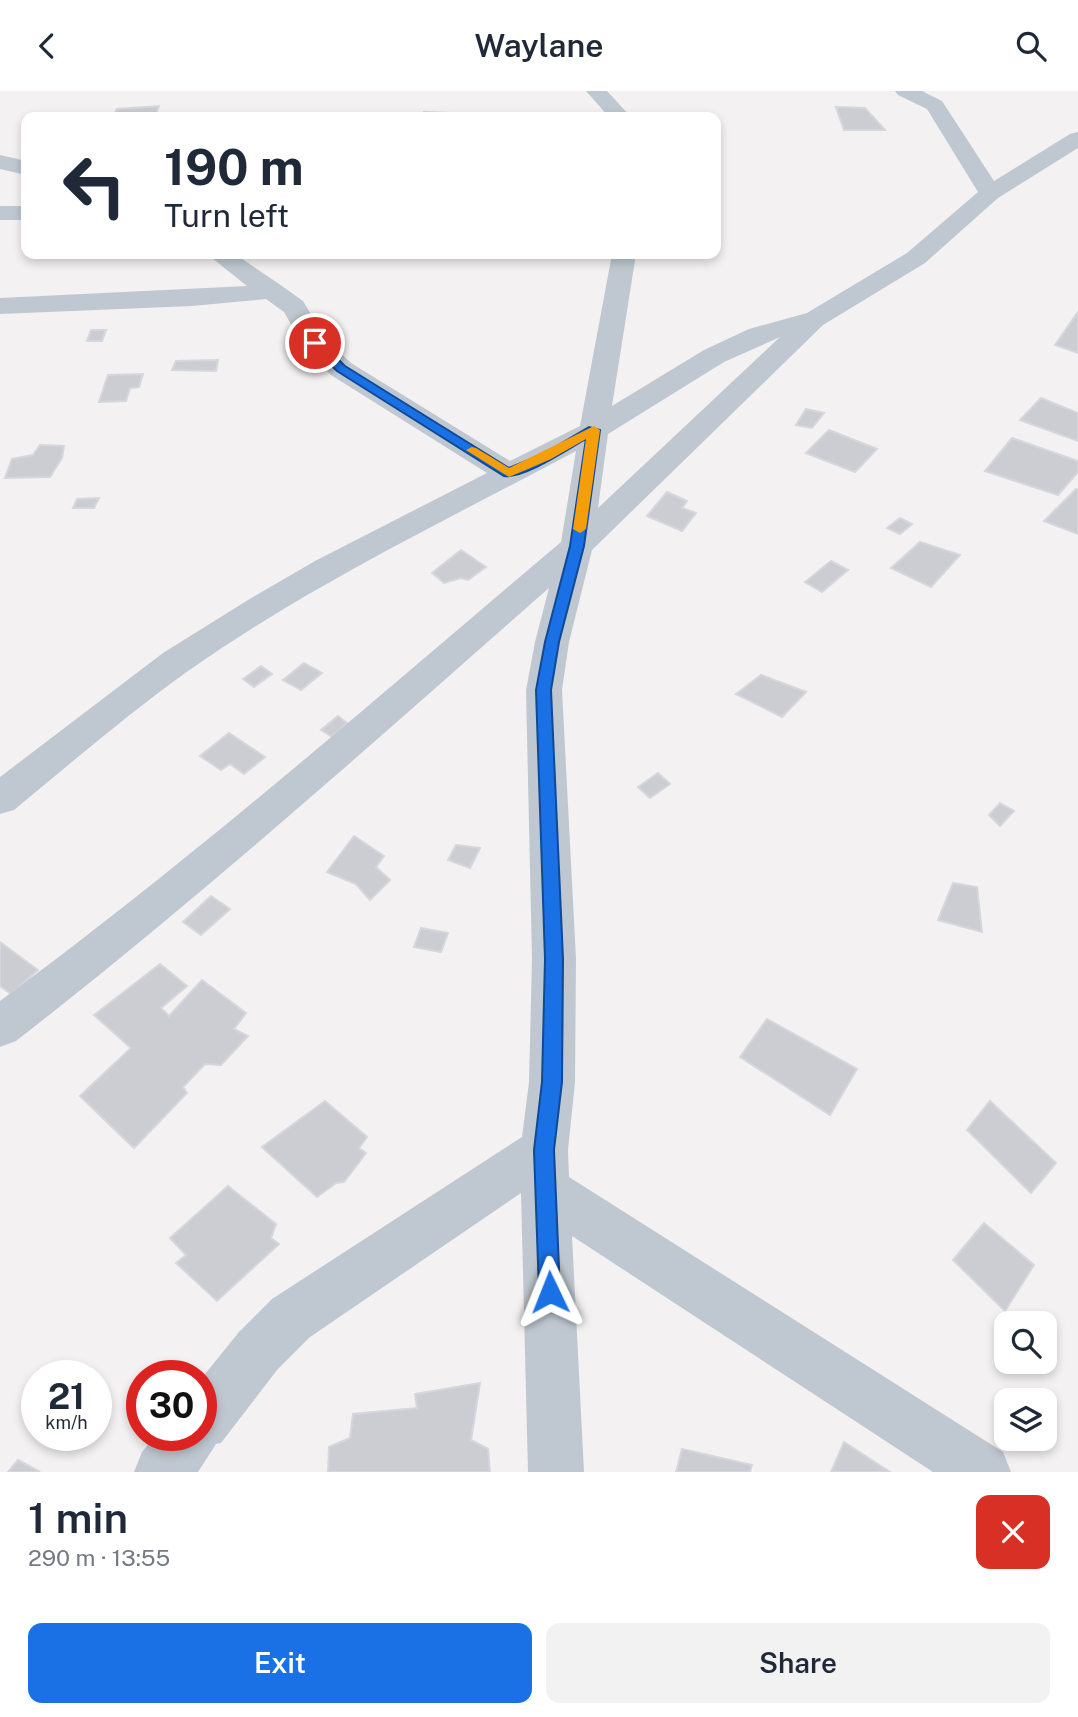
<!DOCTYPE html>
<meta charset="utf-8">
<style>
:root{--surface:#fff;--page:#f2f2f3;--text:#1f2937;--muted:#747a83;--accent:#1971e5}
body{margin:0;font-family:"Public Sans",sans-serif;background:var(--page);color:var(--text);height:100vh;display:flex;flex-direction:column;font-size:26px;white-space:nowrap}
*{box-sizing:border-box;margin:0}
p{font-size:23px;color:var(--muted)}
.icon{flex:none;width:38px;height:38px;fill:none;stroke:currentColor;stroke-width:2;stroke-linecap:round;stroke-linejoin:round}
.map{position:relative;height:1381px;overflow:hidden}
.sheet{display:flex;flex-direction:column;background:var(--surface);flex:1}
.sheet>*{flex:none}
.banner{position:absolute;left:21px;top:21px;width:700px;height:147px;border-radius:14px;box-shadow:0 4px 10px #0003;background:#fff;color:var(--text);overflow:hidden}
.tools{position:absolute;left:994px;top:1220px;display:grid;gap:14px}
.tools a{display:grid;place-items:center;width:63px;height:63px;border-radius:14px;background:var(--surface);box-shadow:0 4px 10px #0003;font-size:35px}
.speed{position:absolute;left:21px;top:1269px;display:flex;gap:14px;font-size:35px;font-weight:700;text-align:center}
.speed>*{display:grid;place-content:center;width:91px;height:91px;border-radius:50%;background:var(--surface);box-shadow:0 4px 10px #0003;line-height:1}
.speed small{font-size:18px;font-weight:400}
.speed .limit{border:10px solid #d22;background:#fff;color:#111}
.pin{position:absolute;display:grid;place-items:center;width:60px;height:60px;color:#fff;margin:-30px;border:4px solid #fff;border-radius:50%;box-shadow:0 2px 7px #0007}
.me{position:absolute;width:77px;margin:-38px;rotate:358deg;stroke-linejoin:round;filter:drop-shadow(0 0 5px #0008)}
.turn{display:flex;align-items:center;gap:24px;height:147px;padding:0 28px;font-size:32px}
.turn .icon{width:91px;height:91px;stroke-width:2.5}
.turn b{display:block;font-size:49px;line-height:60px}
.round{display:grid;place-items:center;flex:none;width:74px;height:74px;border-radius:14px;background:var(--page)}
.head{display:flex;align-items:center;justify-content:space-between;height:119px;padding:0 28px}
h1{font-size:42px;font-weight:600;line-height:52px}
.button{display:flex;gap:14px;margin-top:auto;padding:14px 28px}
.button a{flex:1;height:80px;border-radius:14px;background:var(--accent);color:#fff;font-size:28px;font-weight:600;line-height:80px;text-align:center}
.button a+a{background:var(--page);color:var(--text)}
header{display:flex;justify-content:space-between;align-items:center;height:91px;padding:0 28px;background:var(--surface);font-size:32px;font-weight:600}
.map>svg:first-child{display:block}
.building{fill:#cbcdd3;stroke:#d5d7dc;stroke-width:2}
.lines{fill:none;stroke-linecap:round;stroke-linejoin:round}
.minor{fill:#bfc8d0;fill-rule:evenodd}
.route{fill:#1971e5;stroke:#104995;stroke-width:2}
.slow{fill:#f59e0b}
</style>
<header><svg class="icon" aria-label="back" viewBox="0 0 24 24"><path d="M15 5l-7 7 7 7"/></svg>Waylane<svg class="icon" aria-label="search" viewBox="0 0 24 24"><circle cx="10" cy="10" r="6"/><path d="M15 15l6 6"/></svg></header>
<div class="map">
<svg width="1078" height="1381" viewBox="0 0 1078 1381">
<rect width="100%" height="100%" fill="#f3f1f1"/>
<!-- building -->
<g class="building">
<polygon points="159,15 155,26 113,26 117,18"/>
<polygon points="836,16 865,17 885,39 844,39"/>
<polygon points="424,21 475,23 474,26 424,26"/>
<polygon points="1078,221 1078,262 1055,254"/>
<polygon points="91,239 106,239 102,250 87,250"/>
<polygon points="218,269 216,280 172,279 176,270"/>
<polygon points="143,283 139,296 130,297 126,310 99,311 108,284"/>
<polygon points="1041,307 1078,322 1078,350 1020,329"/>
<polygon points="806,318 824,322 812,337 796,334"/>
<polygon points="829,339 877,358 855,381 806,362"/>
<polygon points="1012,347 1078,370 1078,381 1058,404 985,380"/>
<polygon points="40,354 64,355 62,367 50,386 5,387 12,368 33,364"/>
<polygon points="1076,398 1078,399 1078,443 1044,430"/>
<polygon points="667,401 687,410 682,417 696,422 682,440 647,425"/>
<polygon points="99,407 94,417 73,417 77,408"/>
<polygon points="900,427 912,433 900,443 887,437"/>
<polygon points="920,451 960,464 931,496 891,477"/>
<polygon points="461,459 486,476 468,489 461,487 444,492 432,482"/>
<polygon points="831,470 848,479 822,501 805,491"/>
<polygon points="304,572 322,582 301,599 283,589"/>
<polygon points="261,575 272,583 254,596 243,588"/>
<polygon points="761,584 806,601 782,626 736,603"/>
<polygon points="338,625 347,632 332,646 321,639"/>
<polygon points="229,642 265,666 244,683 230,673 221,679 200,665"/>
<polygon points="658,682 670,693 650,707 638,696"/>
<polygon points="1000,712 1014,720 1000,735 989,724"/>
<polygon points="354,745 384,765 376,776 390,789 370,809 356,793 327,781"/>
<polygon points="456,754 480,757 470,777 448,769"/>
<polygon points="953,792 977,796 982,841 938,829"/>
<polygon points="211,805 230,818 201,844 183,831"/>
<polygon points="421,837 448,842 441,861 414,856"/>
<polygon points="0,851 38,879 11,903 0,895"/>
<polygon points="160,873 187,895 161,917 169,925 202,889 246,922 234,938 248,945 221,974 205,973 183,996 187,1002 134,1057 80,1005 131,957 94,924"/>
<polygon points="767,928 857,978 830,1024 740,966"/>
<polygon points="325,1010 367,1046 359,1057 366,1062 344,1091 336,1092 317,1106 262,1056"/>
<polygon points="990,1010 1056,1072 1031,1102 967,1039"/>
<polygon points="228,1095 276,1133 271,1147 279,1153 217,1210 176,1172 186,1164 170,1147"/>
<polygon points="984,1132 1034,1174 1005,1220 953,1169"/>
<polygon points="480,1292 471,1349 488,1358 490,1381 328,1381 329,1356 350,1347 353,1323 417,1317 415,1303"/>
<polygon points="844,1351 890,1381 831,1381"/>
<polygon points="682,1358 752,1374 750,1381 676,1381"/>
<polygon points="18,1369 40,1381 8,1381"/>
</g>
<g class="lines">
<!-- minor -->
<g class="minor">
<polygon points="586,0 607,0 631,26 609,26"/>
<path d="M895 0H922L942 10 994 90 1070 43 1078 41V57L998 107 925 172 823 234 592 459 569 551 562 599 576 868 575 991 568 1059 569 1086 1003 1361 1011 1381H933L572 1145 584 1381H528L521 1102 310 1246 277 1279 221 1352 216 1353 198 1381H134L142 1361 156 1344H201V1288L239 1241 272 1208 522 1046 529 991 532 868 526 599 535 551 549 497C374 651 200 807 16 950L0 956V910C194 767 377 607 561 451L576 360C445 430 310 494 188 580 128 623 71 672 14 719L0 723V686L163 562 248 509 315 470 487 382 331 284 305 258 284 221 266 208 192 215 0 223V207L247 195 207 163H235L282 195 303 210 326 248 351 272 510 370 580 335 612 163H636L612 315 704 259 749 238 807 222 907 162 978 101 927 18 898 4ZM780 246 598 417 608 343 724 271Z"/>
<polygon points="0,64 26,70 26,84 0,78"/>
<rect x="0" y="115" width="26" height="14"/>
</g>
</g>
<!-- route -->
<path class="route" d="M311 250H319L345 275 509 377 543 363 589 336 600 339 584 455 559 551 551 599 563 868 562 991 554 1059 560 1201 557 1209 550 1212 542 1209 539 1201 534 1059 542 991 545 868 536 599 545 551 570 455 586 348C568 358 524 388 504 385L337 280 311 255Z"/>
<!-- slow -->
<polygon class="slow" points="594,335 600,339 586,438 580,442 573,438 586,348 551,368 509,386 466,359 472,356 476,357 509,377"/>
</svg>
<div class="tools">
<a><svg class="icon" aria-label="search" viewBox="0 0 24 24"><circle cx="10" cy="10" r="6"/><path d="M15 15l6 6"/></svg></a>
<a><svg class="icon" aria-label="layers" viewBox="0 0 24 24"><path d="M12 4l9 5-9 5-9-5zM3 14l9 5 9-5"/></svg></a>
</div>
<div class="speed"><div>21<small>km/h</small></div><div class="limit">30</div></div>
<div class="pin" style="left:315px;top:252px;background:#d93025"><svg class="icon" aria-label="arrive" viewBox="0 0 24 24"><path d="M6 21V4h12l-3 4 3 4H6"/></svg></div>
<svg class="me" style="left:550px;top:1201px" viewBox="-20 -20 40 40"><path d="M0-17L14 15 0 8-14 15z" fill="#1971e5" stroke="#fff" stroke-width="4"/></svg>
<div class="banner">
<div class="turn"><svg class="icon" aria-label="left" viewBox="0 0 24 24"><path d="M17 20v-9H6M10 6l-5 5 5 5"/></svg><div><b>190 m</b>Turn left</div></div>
</div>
</div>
<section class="sheet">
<div class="head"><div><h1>1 min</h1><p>290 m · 13:55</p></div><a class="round" style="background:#d93025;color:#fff"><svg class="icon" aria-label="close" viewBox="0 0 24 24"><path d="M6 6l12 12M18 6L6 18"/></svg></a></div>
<div class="button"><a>Exit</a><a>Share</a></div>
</section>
